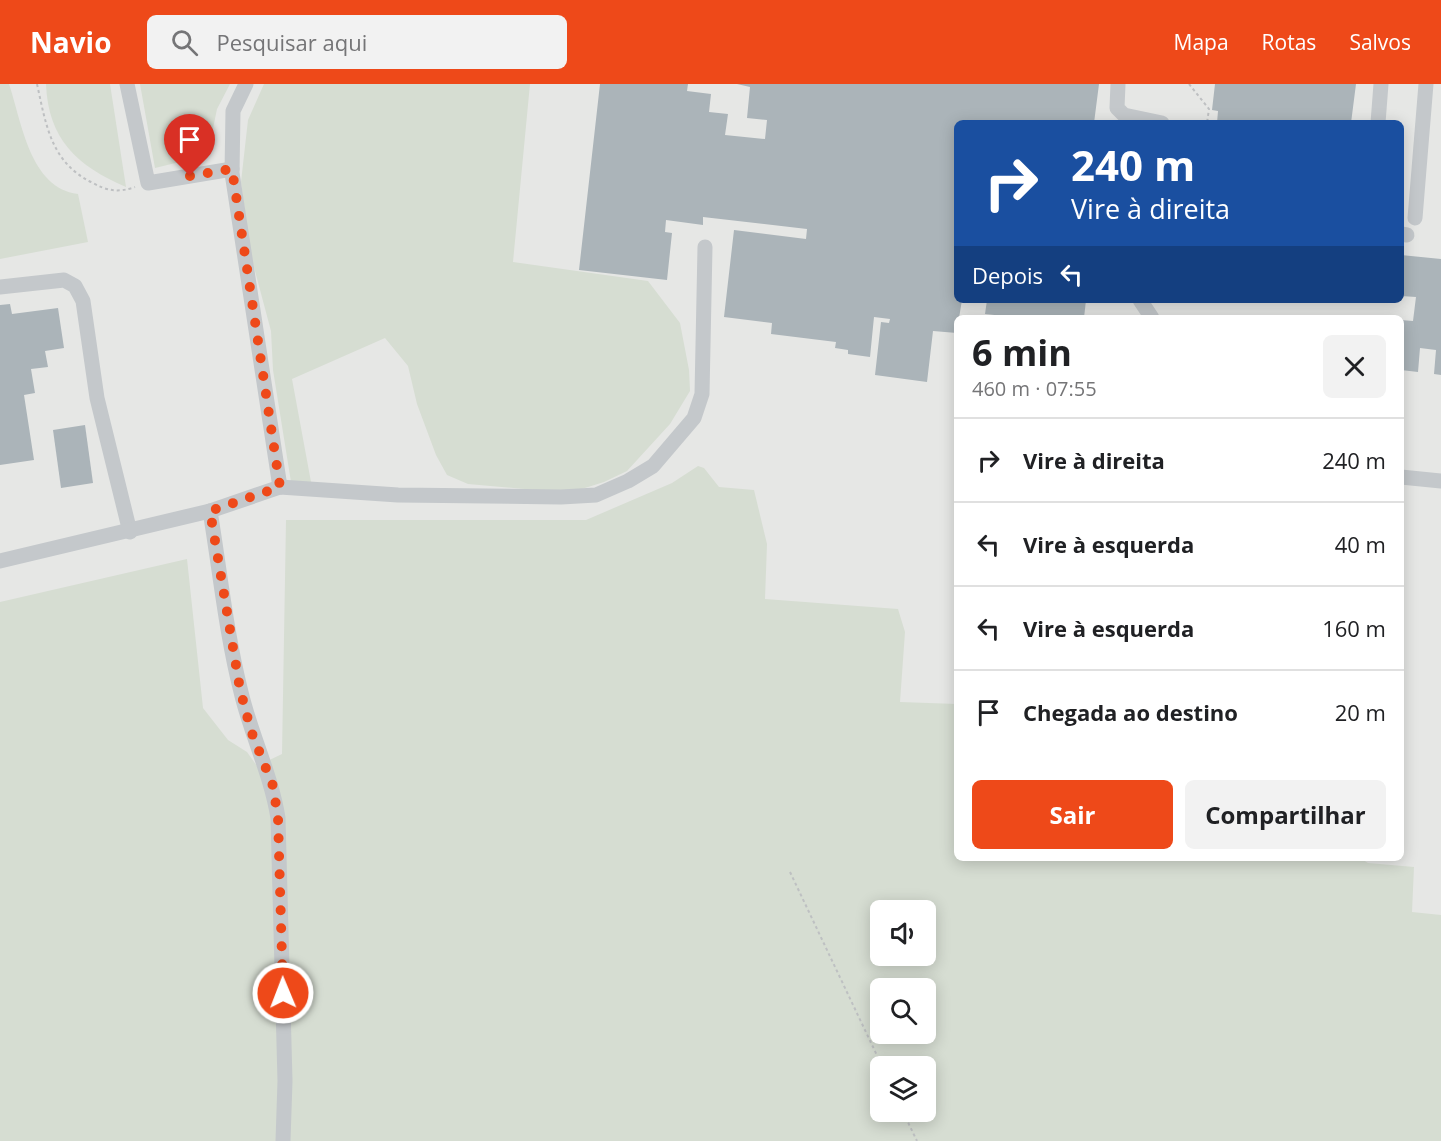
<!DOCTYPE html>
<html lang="pt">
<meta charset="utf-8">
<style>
:root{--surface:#fff;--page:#f2f2f2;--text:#202124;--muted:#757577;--line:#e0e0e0;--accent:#ee4919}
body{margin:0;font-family:"Open Sans",sans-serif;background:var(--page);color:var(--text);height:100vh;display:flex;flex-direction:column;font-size:22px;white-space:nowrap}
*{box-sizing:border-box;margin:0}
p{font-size:20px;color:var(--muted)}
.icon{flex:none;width:33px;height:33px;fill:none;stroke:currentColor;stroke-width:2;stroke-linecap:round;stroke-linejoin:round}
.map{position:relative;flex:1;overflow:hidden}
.drawer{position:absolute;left:954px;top:231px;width:450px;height:546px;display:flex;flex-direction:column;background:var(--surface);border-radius:9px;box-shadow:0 3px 15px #0003}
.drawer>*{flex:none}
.guide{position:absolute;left:954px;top:36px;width:450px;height:183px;border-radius:9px;box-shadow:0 3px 15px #0003;background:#1a4fa0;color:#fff;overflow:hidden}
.buttons{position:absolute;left:870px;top:816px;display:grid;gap:12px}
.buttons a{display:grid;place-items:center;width:66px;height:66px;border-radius:9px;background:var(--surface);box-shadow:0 3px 15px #0003;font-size:30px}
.pin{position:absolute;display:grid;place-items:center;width:51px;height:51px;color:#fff;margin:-62px -26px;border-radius:50% 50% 50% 0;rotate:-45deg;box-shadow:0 0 6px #0007}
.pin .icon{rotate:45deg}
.me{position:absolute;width:66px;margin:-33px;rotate:359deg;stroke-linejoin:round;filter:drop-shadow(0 0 4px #0008)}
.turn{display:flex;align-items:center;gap:21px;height:126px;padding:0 18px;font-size:27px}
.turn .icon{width:78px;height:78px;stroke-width:2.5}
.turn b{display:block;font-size:42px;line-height:51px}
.then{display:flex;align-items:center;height:57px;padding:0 18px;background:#0003;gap:12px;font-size:22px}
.round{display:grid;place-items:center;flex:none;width:63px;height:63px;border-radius:9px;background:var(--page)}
.head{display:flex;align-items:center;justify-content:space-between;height:102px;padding:0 18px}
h1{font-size:36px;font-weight:700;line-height:45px}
.action{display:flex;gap:12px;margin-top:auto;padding:12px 18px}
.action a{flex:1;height:69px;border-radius:9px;background:var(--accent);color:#fff;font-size:24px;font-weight:700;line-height:69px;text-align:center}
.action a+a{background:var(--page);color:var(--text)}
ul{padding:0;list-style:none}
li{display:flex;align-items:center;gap:18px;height:84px;padding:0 18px;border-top:2px solid var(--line)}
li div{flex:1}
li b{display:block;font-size:22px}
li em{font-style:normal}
header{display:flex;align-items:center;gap:36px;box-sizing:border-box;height:84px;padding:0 30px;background:var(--accent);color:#fff}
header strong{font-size:28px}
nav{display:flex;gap:33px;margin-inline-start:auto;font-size:21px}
.search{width:420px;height:54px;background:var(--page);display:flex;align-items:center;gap:15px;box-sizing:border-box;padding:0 21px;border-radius:9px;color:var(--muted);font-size:22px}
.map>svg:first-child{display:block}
.built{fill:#e6e7e5;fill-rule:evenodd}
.green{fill:#d6ddd2;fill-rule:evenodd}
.building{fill:#abb4b9}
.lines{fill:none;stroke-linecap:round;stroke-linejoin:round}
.path{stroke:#bec0c2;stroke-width:2;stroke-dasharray:3 3;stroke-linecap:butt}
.minor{stroke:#c4c8cb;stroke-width:15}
.route{stroke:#ee4919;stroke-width:10;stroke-dasharray:0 18}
</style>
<header>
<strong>Navio</strong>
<div class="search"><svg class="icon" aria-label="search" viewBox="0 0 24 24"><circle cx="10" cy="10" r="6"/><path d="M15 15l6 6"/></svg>Pesquisar aqui</div>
<nav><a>Mapa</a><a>Rotas</a><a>Salvos</a></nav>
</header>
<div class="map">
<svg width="1441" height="1057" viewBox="0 0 1441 1057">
<rect width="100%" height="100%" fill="#f6f6f1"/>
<!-- built -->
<path class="built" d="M0 0H1441V893L1089 774H1401V234H957V729L320 698 0 672ZM957 39H1401V216H957Z"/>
<!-- green -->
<g class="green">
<path d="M0 0H9C22 39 30 104 78 110L88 158 0 175Z"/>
<path d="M46 0H110L126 103C77 82 48 55 46 0Z"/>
<polygon points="140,0 230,0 217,25 210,59 196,74 155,84"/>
<polygon points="264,0 530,0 513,178 648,197 680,239 689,286 690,307 670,340 627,387 604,398 569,409 468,400 447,391 436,371 417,320 408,282 385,254 292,295 311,398 291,398 273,286 271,247 251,172 241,98 248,36"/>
<path d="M698 382 704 384 719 403 754 406 767 460 765 515 898 525 905 548 900 618 957 620V774H1360L1368 779 1414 783 1412 828 1441 831V1057H0V518L187 475 203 624 228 656 247 668 257 682 282 670 286 436H586L672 399ZM880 826H926V872H880ZM880 904H926V950H880ZM880 982H926V1028H880Z"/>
</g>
<!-- building -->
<g class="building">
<polygon points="600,0 688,0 687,7 711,10 709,28 728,30 725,51 765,55 767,36 747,34 750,3 737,0 1099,0 1094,39 957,39 957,216 962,216 959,234 957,234 957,249 933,247 927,298 875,291 881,238 889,239 890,235 874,233 870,273 848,270 848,266 835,264 836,258 771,250 772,239 724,233 734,146 806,155 807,145 703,133 703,141 666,136 665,148 672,149 667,196 579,186"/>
<polygon points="1215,0 1356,0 1351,39 1217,39 1218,27 1212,26"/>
<polygon points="1401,171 1441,175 1441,291 1434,290 1436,266 1420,264 1418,288 1401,286 1401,236 1413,237 1416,213 1401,212"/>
<polygon points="987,216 1086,216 1084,234 1022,234 985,230"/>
<polygon points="10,220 12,230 58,224 64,264 45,267 48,283 31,285 35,309 24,311 34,376 0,381 0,221"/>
<polygon points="85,341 93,399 61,404 53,346"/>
</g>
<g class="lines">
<!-- path -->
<g class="path">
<path d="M37 0C46 41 51 78 91 98 107 107 118 109 135 103"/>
<polyline points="1189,0 1209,25 1207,39"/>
<polyline points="790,788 882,982"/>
<polyline points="903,1028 917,1057"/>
</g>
<!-- minor -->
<g class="minor">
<polyline points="127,0 148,99 232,85"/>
<polyline points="246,0 233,27 232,89 280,403"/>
<polyline points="1118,0 1117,24 1124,31 1162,39"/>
<polyline points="1378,39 1381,0"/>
<polyline points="1415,134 1426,0"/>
<polyline points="1401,150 1407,151"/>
<polyline points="0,203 64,196 75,202 83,217 97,314 130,448"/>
<polyline points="1140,216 1152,234"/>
<polyline points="1401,393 1441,397"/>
<path d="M210 427C220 487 226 549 241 608 251 651 271 690 278 734L285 997 283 1057"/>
<polyline points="0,477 210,427 280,403 398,411 561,413 596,411 628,397 653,382 694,334 702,310 705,163"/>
</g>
</g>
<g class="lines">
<!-- route -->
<polyline class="route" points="190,92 232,85 280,403 210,427 240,605 251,647 273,702 278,734 283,909"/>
</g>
</svg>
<div class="buttons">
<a><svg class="icon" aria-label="sound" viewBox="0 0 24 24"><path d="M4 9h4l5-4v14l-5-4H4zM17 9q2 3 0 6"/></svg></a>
<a><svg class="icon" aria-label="search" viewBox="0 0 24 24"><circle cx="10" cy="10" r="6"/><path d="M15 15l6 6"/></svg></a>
<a><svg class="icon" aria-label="layers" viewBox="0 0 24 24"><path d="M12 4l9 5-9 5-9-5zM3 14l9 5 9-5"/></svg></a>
</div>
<div class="pin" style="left:190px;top:92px;background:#d93025"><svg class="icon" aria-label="arrive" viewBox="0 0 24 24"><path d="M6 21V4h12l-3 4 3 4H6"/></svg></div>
<svg class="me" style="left:283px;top:909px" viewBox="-20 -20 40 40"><circle r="17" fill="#ee4919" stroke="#fff" stroke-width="3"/><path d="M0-11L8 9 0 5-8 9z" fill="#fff"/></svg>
<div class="guide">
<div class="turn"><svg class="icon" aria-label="right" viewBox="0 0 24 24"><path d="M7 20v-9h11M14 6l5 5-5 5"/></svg><div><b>240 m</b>Vire à direita</div></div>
<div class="then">Depois<svg class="icon" aria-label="left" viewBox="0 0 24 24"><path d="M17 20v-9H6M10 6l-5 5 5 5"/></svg></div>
</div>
<section class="drawer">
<div class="head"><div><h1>6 min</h1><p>460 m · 07:55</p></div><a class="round"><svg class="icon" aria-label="close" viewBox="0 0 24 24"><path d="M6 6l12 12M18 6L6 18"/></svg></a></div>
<ul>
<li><svg class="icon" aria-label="right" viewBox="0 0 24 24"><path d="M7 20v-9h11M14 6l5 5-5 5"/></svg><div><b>Vire à direita</b></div><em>240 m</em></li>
<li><svg class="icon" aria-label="left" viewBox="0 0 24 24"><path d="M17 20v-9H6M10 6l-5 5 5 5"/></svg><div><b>Vire à esquerda</b></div><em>40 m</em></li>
<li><svg class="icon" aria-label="left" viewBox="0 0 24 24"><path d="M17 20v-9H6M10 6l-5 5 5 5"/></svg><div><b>Vire à esquerda</b></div><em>160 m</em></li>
<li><svg class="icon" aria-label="arrive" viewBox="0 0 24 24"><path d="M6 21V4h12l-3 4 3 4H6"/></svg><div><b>Chegada ao destino</b></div><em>20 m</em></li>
</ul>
<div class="action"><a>Sair</a><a>Compartilhar</a></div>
</section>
</div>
